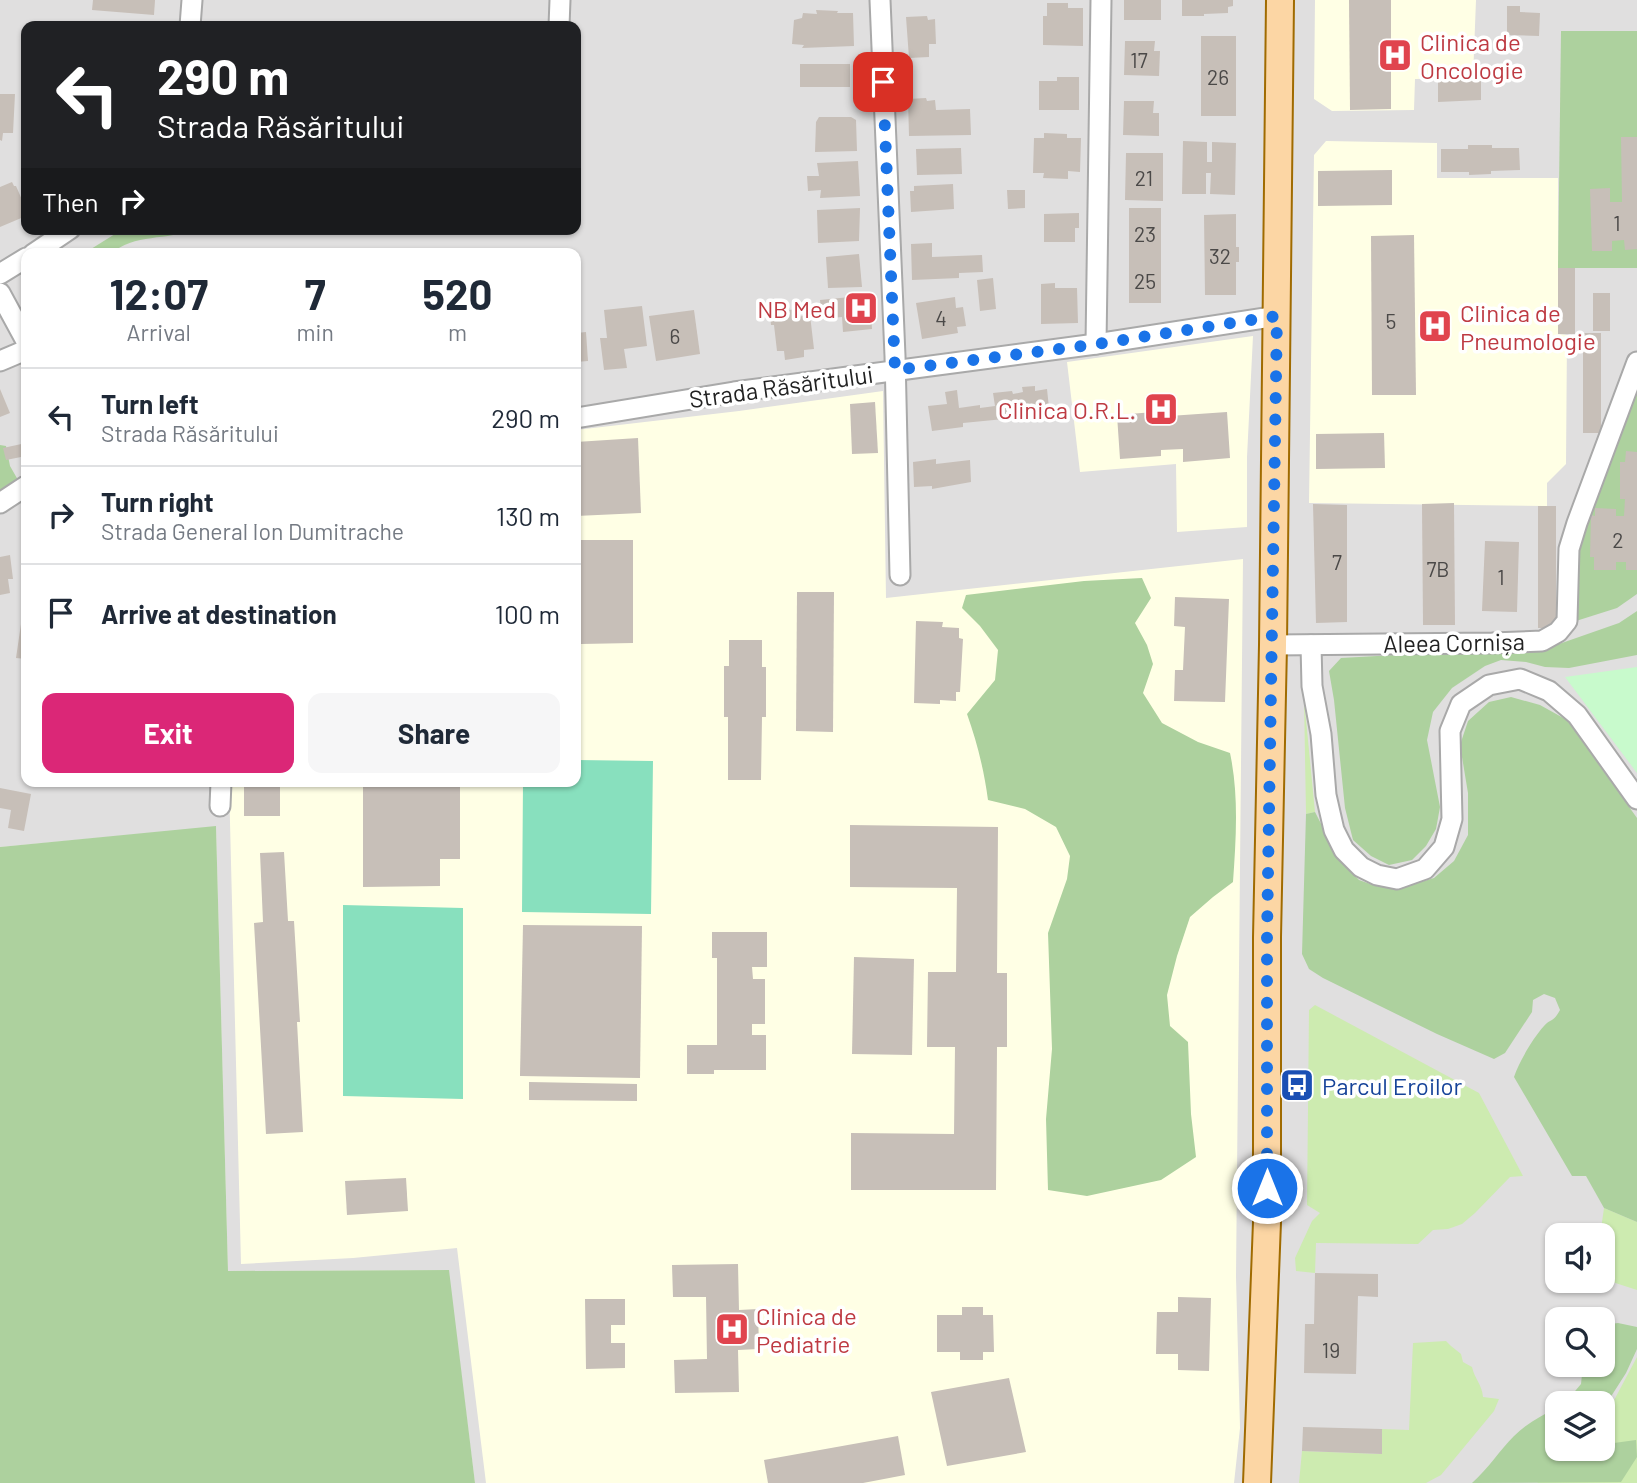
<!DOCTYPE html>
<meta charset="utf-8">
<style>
:root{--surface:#fff;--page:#f6f6f7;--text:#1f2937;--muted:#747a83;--line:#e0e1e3;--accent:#db2777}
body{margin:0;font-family:Barlow,sans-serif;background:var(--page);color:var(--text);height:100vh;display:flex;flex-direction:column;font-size:26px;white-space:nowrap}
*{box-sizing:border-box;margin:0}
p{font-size:23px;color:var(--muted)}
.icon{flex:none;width:38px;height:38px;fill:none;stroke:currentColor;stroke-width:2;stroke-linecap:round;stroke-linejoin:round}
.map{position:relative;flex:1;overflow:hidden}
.details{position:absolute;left:21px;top:248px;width:560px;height:539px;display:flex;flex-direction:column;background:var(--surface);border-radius:14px;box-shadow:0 2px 5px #0004}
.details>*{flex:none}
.hud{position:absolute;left:21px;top:21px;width:560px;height:214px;border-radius:14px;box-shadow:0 2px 5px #0004;background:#202124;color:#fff;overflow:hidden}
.buttons{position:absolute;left:1545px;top:1223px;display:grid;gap:14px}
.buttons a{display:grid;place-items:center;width:70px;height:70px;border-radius:14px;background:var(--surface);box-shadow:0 2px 5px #0004;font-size:35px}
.pin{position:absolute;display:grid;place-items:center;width:60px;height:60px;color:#fff;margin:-30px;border-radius:14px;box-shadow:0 4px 10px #0006}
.me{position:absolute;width:77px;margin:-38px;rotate:0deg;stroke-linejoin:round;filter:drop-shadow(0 0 5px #0008)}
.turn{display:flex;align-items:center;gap:24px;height:147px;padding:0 21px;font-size:32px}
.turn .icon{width:91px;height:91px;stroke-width:2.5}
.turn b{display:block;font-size:49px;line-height:60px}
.then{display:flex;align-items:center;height:66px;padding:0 21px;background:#0003;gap:14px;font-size:26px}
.eta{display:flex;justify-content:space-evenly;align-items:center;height:119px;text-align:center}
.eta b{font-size:42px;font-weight:700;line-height:49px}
.primary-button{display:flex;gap:14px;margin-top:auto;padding:14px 21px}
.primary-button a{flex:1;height:80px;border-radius:14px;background:var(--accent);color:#fff;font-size:28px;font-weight:700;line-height:80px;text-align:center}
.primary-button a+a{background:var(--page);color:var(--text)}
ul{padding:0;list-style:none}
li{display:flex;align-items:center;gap:21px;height:98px;padding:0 21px;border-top:2px solid var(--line)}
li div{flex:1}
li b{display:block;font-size:26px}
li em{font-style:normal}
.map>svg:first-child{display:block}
.residential{fill:#e0dfdf;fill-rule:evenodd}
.education{fill:#ffffe5}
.grass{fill:#cdebb0}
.forest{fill:#add19e}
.park{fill:#c8facc}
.pitch{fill:#88e0be}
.building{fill:#c7bfb8}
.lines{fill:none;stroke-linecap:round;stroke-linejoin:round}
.minor-casing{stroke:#a9a9a9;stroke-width:23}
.major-casing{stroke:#a06b00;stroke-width:30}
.minor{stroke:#fff;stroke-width:19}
.major{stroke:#fcd6a4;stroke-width:26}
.route{stroke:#1a73e8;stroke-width:12;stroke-dasharray:0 21.6}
.labels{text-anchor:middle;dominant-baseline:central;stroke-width:7;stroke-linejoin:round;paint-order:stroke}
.number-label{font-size:21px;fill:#4b4948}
.health-label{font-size:24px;fill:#be3a42;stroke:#fff;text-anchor:start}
.street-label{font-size:24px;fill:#222;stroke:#fff}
.transit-label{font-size:24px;fill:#164399;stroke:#fff;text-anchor:start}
</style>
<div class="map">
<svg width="1637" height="1483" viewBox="0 0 1637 1483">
<rect width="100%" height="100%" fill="#f2efe9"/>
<!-- residential -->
<path class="residential" d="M0 0H1637V1483H475L448 1270 228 1271 216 827 0 847ZM26 26H576V229H26ZM26 254H576V782H26ZM1558 1236H1603V1281H1558ZM1558 1320H1603V1365H1558ZM1558 1404H1603V1449H1558Z"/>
<!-- education -->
<g class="education">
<polygon points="1315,0 1476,0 1473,78 1415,79 1414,110 1332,111 1314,99"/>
<polygon points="1326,141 1437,143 1437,178 1558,178 1558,334 1567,335 1566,464 1547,483 1547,506 1309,503 1314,155"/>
<polygon points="1253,336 1247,457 1247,527 1177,532 1176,464 1080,472 1067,362"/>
<polygon points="883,391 886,598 1243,559 1236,1277 1240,1428 1234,1483 486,1483 457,1248 353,1258 241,1264 229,782 576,782 576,430 739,411"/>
</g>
<!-- grass -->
<g class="grass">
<polygon points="1304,699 1315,812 1306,814"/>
<polygon points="1315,1005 1479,1093 1523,1176 1510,1177 1475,1213 1462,1224 1448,1229 1433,1230 1418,1244 1316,1243 1315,1273 1296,1271 1295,1258 1312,1221 1320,1213 1307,1205 1309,1010"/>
<polygon points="1604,1208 1637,1222 1637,1290 1603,1279 1603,1236 1600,1236"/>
<path d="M1446 1341 1451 1346 1461 1354 1463 1362 1472 1367C1475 1380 1482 1384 1483 1397L1499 1399 1494 1411 1441 1475 1426 1483H1299L1302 1451 1381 1454 1382 1429 1409 1430 1413 1343Z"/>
<polygon points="1637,1357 1637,1483 1537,1483 1579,1449 1603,1449 1603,1421"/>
</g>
<!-- forest -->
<g class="forest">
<polygon points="1561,31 1637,31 1637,268 1558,268"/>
<path d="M123 229H193C169 241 133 233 111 254H83Z"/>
<polygon points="1637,388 1637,594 1617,608 1576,621 1581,535"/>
<polygon points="0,445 6,446 10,466 18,480 0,493"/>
<path d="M1142 578 1151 598 1135 623 1147 645 1153 664 1143 693 1162 723 1198 742 1230 753C1239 795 1236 839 1233 882L1213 897 1190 917 1177 956 1167 995 1170 1026 1188 1042 1191 1114 1196 1157 1161 1180 1087 1196 1048 1190 1046 1119 1052 1049 1048 933 1067 879 1070 856 1056 827 1025 809 988 800C984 770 977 742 967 714L995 680 998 650 980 626 962 608 966 595 1084 581Z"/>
<polygon points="1637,611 1637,655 1569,668 1545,667 1526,662 1501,660 1485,666 1452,688 1433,712 1427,740 1440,807 1436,829 1426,846 1412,860 1389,865 1371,856 1353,840 1345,808 1334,700 1329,671 1341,658 1413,654 1539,651 1619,623"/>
<path d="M1511 697 1540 705 1567 720 1637 818V1222L1604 1208 1586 1176H1572L1514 1077C1519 1062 1533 1038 1544 1026 1551 1018 1553 1023 1560 1010L1555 998 1544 994 1533 1000 1532 1012 1505 1053 1494 1059 1437 1034 1323 978 1309 969 1302 954 1306 814 1315 812 1339 859 1359 880 1376 886 1398 889 1434 878 1454 861 1468 835V793L1460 745 1468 721 1489 702Z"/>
<polygon points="216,826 228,1271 449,1270 475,1483 0,1483 0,847"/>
<polygon points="1618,1323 1637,1327 1637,1349 1626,1373 1603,1409 1603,1404 1565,1403 1581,1384 1583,1365 1603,1365 1603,1325"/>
<path d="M1557 1408 1558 1449H1590L1593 1454 1614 1443 1636 1440 1637 1457 1621 1482 1472 1483C1488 1469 1499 1451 1514 1436 1526 1424 1542 1415 1557 1408Z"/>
</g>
<!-- park -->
<polygon class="park" points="1637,667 1637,773 1565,677"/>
<!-- pitch -->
<g class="pitch">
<polygon points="576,760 653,761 651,914 522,912 523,782 576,782"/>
<polygon points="343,905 463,908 463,1099 343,1096"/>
</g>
<!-- building -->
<g class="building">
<polygon points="93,0 155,0 154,15 92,10"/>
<rect x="1124" y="0" width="37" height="20"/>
<polygon points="1182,0 1233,0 1233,6 1228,7 1228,13 1204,14 1204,16 1182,16"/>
<polygon points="1349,0 1391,0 1391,109 1350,110"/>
<polygon points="1047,3 1068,3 1068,8 1083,8 1083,46 1043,45 1043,16 1047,16"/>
<polygon points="1507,6 1520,6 1520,12 1540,13 1539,36 1507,35"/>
<polygon points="816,10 838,11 837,13 853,13 854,46 802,48 804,45 792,44 794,20 802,18 803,13 817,14"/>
<polygon points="927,16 928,20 935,19 936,44 929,44 929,57 909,58 906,17"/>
<rect x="1201" y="36" width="35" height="80"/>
<polygon points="1125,41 1155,41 1154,51 1160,51 1159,76 1124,75"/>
<rect x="800" y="64" width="50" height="23"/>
<polygon points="1057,77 1079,77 1079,110 1039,110 1039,81 1057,81"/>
<polygon points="1481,77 1481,100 1438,102 1438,79"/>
<polygon points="0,94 15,94 13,133 3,133 2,141 0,140"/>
<polygon points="926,98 927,101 935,100 936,110 970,109 971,135 909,136 908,99"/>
<polygon points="1124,101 1154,101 1153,113 1159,113 1159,136 1123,135"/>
<polygon points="819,117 851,117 856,120 857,151 815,152 816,122"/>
<polygon points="1044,133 1067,134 1067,138 1081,138 1080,172 1068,171 1068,179 1043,178 1044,173 1033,173 1034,138 1044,138"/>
<polygon points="1621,137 1637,137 1637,249 1625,250 1624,240 1612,241 1612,251 1592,251 1590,189 1610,188 1610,202 1622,202"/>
<polygon points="1183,141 1207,142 1207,162 1212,162 1212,142 1236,143 1235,195 1210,194 1211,173 1206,173 1206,194 1182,194"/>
<polygon points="1468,145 1492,145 1492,148 1519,148 1520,170 1491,171 1491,174 1469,175 1469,172 1441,172 1441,149 1468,149"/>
<polygon points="961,148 962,174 917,175 916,149"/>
<polygon points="1126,153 1163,153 1163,201 1125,200"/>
<polygon points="858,161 860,196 820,198 821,190 808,191 807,176 819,176 817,163"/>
<polygon points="1392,170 1392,205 1318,206 1318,171"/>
<polygon points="12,182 14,186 16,186 26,209 26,216 0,227 0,187"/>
<polygon points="953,184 954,209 911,212 910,191 914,191 914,186"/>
<polygon points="1007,190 1025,190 1025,208 1008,209"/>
<polygon points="860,208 859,241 818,243 817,210"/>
<rect x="1129" y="208" width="32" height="95"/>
<polygon points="1079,213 1079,228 1075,228 1075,242 1044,242 1044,214"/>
<polygon points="1236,214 1236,247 1239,247 1239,262 1236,262 1236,295 1205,295 1204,215"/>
<polygon points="1414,235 1416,395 1372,395 1371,236"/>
<polygon points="932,243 932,257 982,255 983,272 959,273 959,278 912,280 911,244"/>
<polygon points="859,254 862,287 828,288 826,257"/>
<rect x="1558" y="268" width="17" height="66"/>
<polygon points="993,278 996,309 980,311 977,280"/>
<polygon points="1055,283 1055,288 1077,288 1078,323 1041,324 1041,284"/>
<rect x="1593" y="293" width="17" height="38"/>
<polygon points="870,295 872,329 843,332 842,317 822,319 820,300"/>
<polygon points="955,297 956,308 963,307 966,326 957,327 958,333 922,339 916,303"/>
<polygon points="642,306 647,346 624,349 627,368 604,370 600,338 607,338 604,310"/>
<polygon points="796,309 797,317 810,315 814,349 804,350 804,357 785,360 784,351 777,351 774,325 771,325 770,314 777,313 777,317 782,316 782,311"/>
<polygon points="694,310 700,354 656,361 649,316"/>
<polygon points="586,332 588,361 576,362 576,333"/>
<rect x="1583" y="333" width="18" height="100"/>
<polygon points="1035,386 1035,391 1047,389 1049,408 1008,413 1004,419 963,423 963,427 932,431 928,406 947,404 945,392 957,390 959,408 980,405 980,408 995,406 993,393 1012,391 1013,394 1023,392 1022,387"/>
<polygon points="0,389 10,413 0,417"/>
<polygon points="875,402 878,453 852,454 850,404"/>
<polygon points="1154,412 1155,417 1227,412 1230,458 1183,462 1183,449 1161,450 1161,456 1120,459 1117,415"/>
<polygon points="1384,433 1385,468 1316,469 1316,434"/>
<polygon points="638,438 641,513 576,516 576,442"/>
<polygon points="26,443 26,456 6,460 3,448"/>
<polygon points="1626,451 1637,452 1637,570 1626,570 1626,562 1616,562 1616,570 1594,570 1594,557 1590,557 1591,515 1595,516 1595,508 1616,509 1616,516 1624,516 1625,499 1620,499 1620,462 1625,462"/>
<polygon points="936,459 936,464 970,460 971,482 932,489 932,486 914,487 913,462"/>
<polygon points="1454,503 1455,625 1423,625 1422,504"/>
<polygon points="1313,504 1347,505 1347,622 1316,623"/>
<rect x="1538" y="506" width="18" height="122"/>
<polygon points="576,540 633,540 633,643 581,644 581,658 576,658"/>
<polygon points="1485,541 1519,542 1517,612 1482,611"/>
<polygon points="10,555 13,579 8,579 10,593 0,595 0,557"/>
<polygon points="797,592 834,592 833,732 796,731"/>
<polygon points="1175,597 1229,599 1225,702 1174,701 1175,670 1183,670 1185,627 1174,626"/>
<polygon points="916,621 943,622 942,627 959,628 959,638 963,639 960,692 956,692 956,701 940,700 940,704 914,703"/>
<polygon points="21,624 26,625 26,659 16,658"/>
<polygon points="729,640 762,640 762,667 766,667 766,717 762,717 761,780 728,780 728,717 724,717 724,666 729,666"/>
<rect x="244" y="782" width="36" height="34"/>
<polygon points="363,782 440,782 440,785 460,786 460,859 440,859 440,886 363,887"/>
<polygon points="0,788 31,794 24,831 8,828 11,810 0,808"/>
<polygon points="850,825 998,827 997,973 1007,973 1007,1047 997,1047 996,1190 851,1190 851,1133 954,1134 955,1047 927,1047 928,972 956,972 957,888 850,887"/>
<polygon points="284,852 288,921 294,921 300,1022 297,1022 303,1132 266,1134 254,923 263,922 260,853"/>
<polygon points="523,925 642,926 640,1078 520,1076"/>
<polygon points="712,932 767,932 767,967 752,967 753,979 765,979 765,1024 752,1024 752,1035 766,1035 766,1070 714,1070 714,1074 687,1074 687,1045 717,1045 717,958 712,958"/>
<polygon points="854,957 914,959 912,1055 852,1054"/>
<polygon points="529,1082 637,1084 637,1101 529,1100"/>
<polygon points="406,1178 408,1211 347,1215 345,1181"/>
<polygon points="738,1264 739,1310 758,1309 759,1349 738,1350 739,1392 675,1393 674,1360 707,1359 706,1297 673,1297 672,1265"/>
<polygon points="1315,1273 1378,1274 1378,1297 1358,1296 1356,1374 1304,1373 1305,1324 1314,1324"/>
<polygon points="1178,1297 1211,1298 1209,1371 1178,1370 1178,1354 1156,1354 1157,1312 1178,1312"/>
<polygon points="585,1299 625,1299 625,1325 611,1325 611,1343 625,1343 625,1368 586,1369"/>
<polygon points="962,1307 983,1307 983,1315 993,1315 994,1352 983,1352 983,1360 960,1360 960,1352 937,1352 937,1315 962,1315"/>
<polygon points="1009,1378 1026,1452 947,1466 931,1392"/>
<polygon points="1303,1427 1382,1429 1382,1454 1302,1451"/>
<polygon points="898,1436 905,1475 863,1483 768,1483 764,1460"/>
</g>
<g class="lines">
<!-- minor casing -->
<g class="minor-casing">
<g id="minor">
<polyline points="880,0 895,356 900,575"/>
<polyline points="190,26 192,0"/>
<polyline points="559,26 560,0"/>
<polyline points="33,254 70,229"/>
<polyline points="0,274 26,258"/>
<polyline points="0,293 26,341"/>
<polyline points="1096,344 1101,0"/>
<polyline points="0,361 26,350"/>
<polyline points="576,418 734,392 1096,344 1277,316"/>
<polyline points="0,503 26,486"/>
<polyline points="1273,645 1492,643 1542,641 1558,632 1567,621 1569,549 1577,523 1637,362"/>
<polyline points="1311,645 1312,686 1321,734 1326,795 1334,830 1344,850 1361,867 1377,875 1397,879 1425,869 1444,847 1452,819 1450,731 1461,704 1489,685 1520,679 1549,691 1577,715 1637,799"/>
<polyline points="220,806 221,782"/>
</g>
</g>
<!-- major casing -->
<g class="major-casing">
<polyline id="major" points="1257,1483 1267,1222 1267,937 1273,645 1280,0"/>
</g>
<!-- minor -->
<use href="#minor" class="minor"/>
<!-- major -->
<use href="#major" class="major"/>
</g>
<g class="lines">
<!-- route -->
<polyline class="route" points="883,82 895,370 1097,344 1277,316 1267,937 1267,1188"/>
</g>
<!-- icons -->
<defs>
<g id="hospital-square" transform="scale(1.75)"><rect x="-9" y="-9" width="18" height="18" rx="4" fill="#e0444e" stroke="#fff"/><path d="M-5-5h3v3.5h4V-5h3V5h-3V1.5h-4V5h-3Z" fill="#fff"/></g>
<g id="bus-square" transform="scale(1.75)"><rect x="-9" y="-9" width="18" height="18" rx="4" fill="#1a4fb4" stroke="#fff"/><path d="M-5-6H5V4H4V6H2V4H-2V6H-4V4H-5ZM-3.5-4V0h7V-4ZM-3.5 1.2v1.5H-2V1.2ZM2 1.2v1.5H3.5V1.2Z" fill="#fff"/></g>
</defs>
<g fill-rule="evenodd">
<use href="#hospital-square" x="1395" y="55"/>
<use href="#hospital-square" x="861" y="308"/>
<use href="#hospital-square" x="1435" y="326"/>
<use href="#hospital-square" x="1161" y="409"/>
<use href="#bus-square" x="1297" y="1085"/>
<use href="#hospital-square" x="732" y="1329"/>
</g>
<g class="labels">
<!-- number labels -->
<g class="number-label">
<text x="1139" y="59">17</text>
<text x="1218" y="76">26</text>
<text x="1144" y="177">21</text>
<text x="1617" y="222">1</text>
<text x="1145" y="233">23</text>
<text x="1220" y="255">32</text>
<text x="1145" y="280">25</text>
<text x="941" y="317">4</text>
<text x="1391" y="320">5</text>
<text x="675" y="335">6</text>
<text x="1618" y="539">2</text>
<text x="1337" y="561">7</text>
<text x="1438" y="568">7B</text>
<text x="1501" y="576">1</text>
<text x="1331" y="1349">19</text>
</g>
<!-- health labels -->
<g class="health-label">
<text x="1420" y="41">Clinica de<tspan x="1420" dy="28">Oncologie</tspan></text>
<text x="836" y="308" text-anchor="end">NB Med</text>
<text x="1460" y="312">Clinica de<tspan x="1460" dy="28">Pneumologie</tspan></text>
<text x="1136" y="409" text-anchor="end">Clinica O.R.L.</text>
<text x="756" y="1315">Clinica de<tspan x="756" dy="28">Pediatrie</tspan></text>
</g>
<!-- street labels -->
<g class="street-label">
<text transform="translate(781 386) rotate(-8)">Strada Răsăritului</text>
<text transform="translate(1454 642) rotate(-1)">Aleea Cornișa</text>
</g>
<!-- transit labels -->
<g class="transit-label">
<text x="1322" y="1085">Parcul Eroilor</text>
</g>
</g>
</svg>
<div class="buttons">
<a><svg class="icon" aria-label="sound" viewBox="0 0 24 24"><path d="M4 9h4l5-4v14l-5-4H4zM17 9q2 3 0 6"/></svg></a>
<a><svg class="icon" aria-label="search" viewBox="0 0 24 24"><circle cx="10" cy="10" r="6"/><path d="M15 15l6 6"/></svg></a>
<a><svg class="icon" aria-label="layers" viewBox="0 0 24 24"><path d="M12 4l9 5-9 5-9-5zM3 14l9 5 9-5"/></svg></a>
</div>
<div class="pin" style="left:883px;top:82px;background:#d93025"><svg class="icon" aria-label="arrive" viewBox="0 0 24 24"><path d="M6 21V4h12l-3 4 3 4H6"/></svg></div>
<svg class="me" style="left:1267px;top:1188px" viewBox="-20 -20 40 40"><circle r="17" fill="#1a73e8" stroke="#fff" stroke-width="3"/><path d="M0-11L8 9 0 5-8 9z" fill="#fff"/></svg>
<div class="hud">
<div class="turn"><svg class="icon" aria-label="left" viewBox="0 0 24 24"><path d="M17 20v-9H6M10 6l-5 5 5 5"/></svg><div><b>290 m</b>Strada Răsăritului</div></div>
<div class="then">Then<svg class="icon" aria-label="right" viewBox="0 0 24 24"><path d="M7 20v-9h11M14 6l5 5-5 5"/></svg></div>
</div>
<section class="details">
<div class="eta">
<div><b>12:07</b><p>Arrival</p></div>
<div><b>7</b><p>min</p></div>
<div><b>520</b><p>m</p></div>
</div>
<ul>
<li><svg class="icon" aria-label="left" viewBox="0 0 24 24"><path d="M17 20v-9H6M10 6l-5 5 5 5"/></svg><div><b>Turn left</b><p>Strada Răsăritului</p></div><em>290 m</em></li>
<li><svg class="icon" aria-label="right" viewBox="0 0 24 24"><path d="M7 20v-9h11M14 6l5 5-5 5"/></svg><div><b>Turn right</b><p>Strada General Ion Dumitrache</p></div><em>130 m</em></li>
<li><svg class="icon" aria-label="arrive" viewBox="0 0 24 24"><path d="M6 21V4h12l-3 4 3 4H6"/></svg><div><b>Arrive at destination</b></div><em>100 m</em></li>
</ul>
<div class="primary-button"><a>Exit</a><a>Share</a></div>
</section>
</div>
